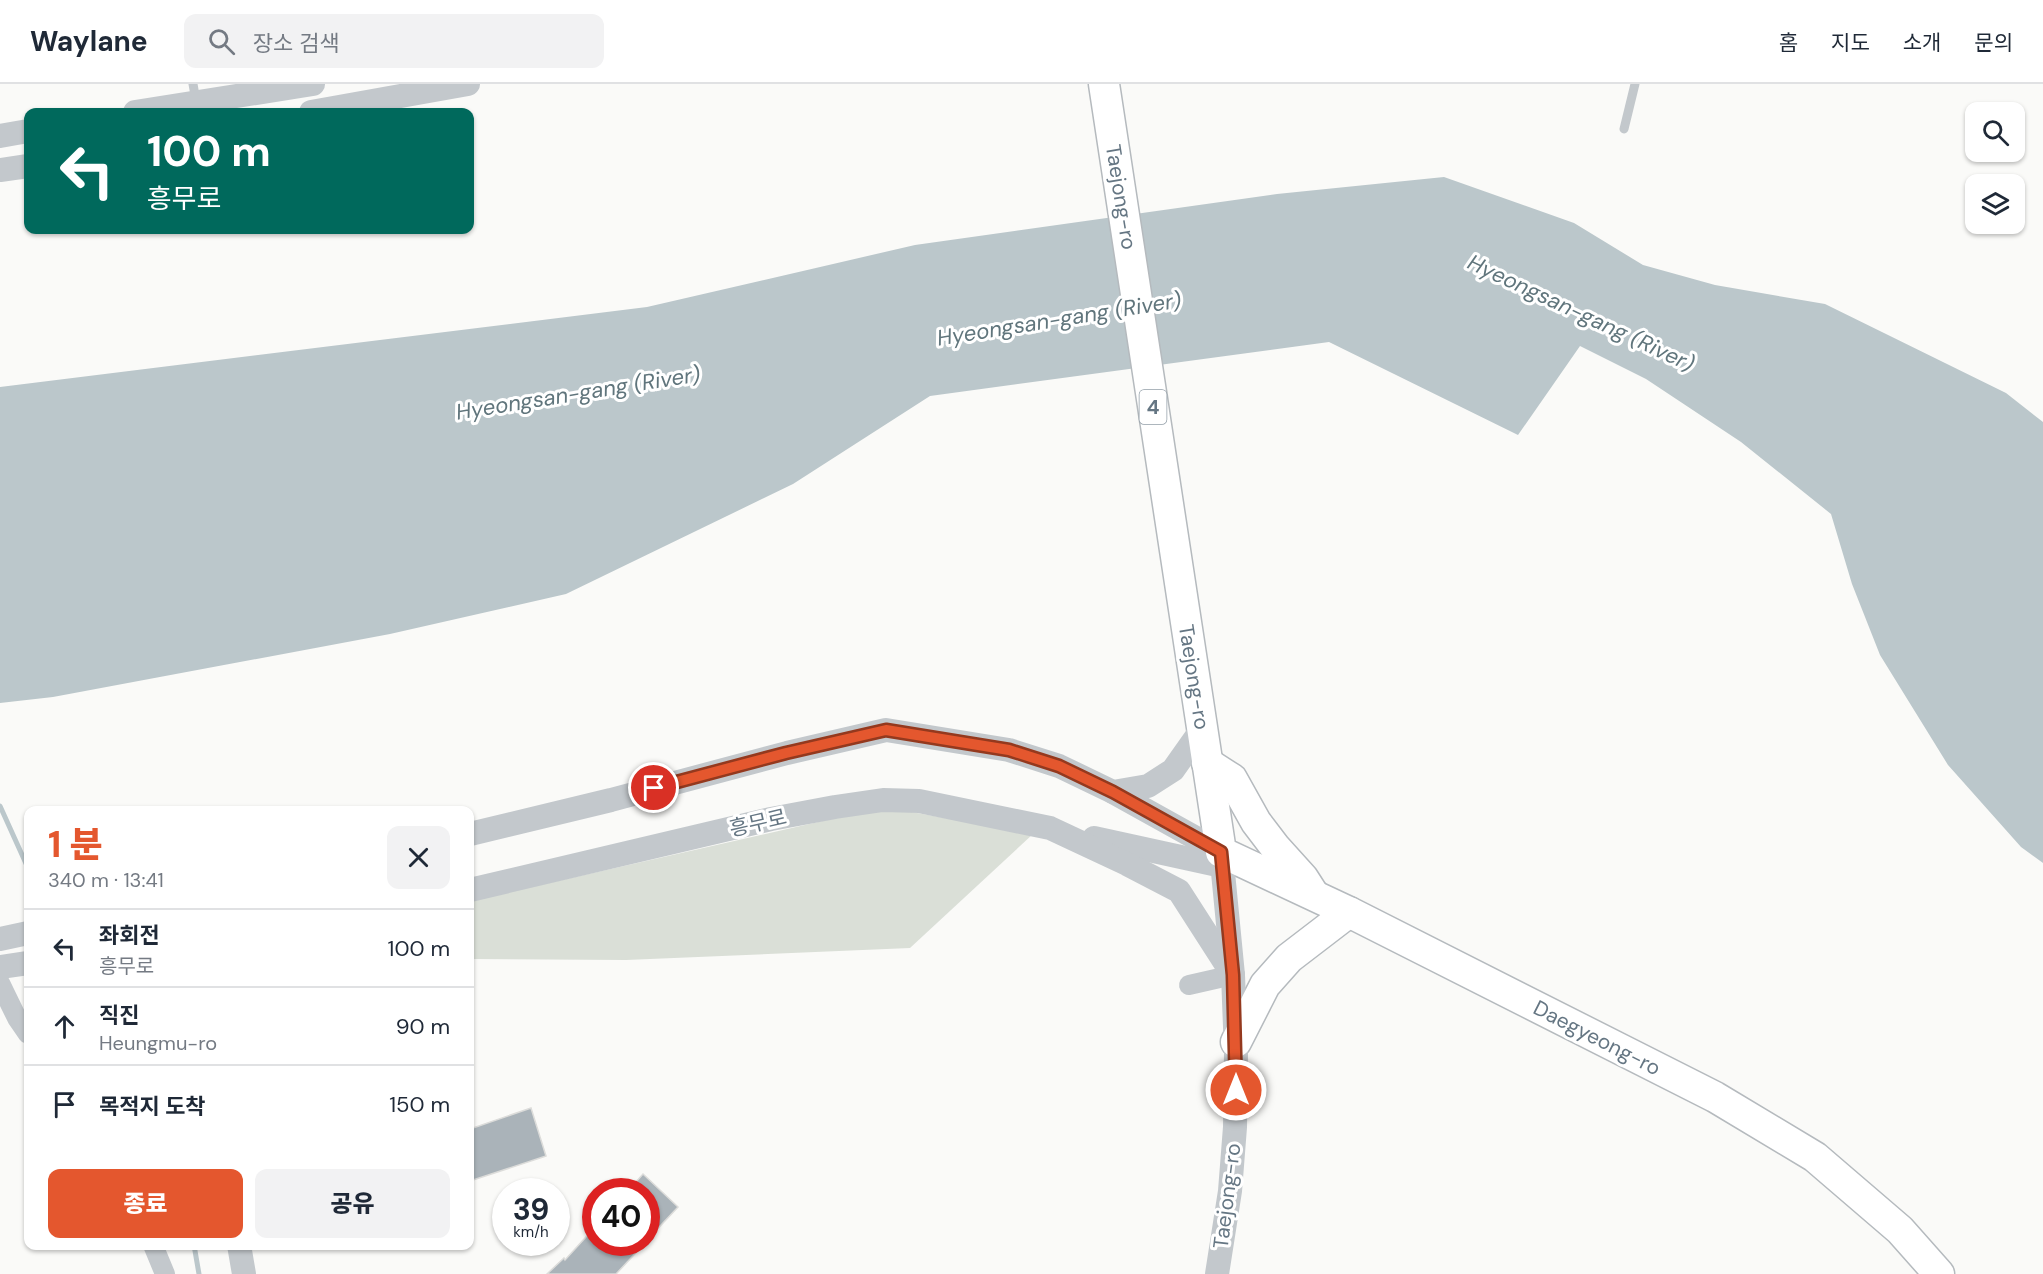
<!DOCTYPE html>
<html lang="ko">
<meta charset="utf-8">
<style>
:root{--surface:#fff;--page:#f2f2f3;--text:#1f2937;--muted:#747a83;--line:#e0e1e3;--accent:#e4572e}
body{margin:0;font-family:"DM Sans","Noto Sans KR",sans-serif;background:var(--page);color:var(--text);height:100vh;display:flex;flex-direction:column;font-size:22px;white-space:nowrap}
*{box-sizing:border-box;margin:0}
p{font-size:20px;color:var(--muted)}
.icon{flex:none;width:33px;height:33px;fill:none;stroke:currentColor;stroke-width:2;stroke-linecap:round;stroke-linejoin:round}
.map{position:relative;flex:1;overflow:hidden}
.panel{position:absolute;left:24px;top:722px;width:450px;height:444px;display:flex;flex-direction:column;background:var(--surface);border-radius:12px;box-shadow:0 2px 4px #0004}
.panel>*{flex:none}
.top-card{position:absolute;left:24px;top:24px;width:450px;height:126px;border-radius:12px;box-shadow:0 2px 4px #0004;background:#00695c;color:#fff;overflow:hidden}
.fabs{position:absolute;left:1965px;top:18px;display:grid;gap:12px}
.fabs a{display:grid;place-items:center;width:60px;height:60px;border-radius:12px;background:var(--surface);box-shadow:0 2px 4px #0004;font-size:30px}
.speed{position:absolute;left:492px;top:1094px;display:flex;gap:12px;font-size:30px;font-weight:700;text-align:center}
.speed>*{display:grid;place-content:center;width:78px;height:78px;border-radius:50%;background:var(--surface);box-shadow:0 2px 4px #0004;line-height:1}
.speed small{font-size:15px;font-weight:400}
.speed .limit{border:9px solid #d22;background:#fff;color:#111}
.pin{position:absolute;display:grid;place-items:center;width:51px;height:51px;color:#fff;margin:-26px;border:3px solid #fff;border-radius:50%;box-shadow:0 2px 6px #0007}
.me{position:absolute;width:66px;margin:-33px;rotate:0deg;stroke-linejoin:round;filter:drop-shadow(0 0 4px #0008)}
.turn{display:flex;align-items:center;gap:21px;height:126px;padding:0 24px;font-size:27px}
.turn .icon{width:78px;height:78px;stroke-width:2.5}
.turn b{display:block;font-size:42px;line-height:51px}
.round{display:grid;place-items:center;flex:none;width:63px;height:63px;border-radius:12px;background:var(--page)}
.head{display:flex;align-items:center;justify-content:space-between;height:102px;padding:0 24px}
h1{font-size:36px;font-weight:800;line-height:45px;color:var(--accent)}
.action{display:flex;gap:12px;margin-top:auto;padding:12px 24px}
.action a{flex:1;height:69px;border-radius:12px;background:var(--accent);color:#fff;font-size:24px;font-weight:800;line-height:69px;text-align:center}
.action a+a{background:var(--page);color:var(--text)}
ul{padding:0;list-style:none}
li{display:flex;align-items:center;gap:18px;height:78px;padding:0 24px;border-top:2px solid var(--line)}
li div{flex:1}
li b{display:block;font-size:22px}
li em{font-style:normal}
header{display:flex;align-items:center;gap:36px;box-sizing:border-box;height:84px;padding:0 30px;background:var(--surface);border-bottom:2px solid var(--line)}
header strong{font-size:28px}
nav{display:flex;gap:33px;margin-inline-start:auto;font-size:21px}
.search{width:420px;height:54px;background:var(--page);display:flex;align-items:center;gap:15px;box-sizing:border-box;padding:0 21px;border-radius:12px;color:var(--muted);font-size:22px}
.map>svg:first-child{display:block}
.green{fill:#dadfd7}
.water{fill:#bbc7cb}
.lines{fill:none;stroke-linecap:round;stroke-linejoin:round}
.stream{stroke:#bbc7cb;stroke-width:5}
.building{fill:#aab3b9;stroke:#dcdcda;stroke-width:1.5}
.primary-casing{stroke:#b5babe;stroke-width:33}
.service{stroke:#c3c8cc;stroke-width:9}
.minor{stroke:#c3c8cc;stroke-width:20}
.tertiary{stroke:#c3c8cc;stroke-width:24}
.primary{stroke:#fff;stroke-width:30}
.route-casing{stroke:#94391e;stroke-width:15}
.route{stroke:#e4572e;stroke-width:10}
.labels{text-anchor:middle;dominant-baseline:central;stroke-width:6;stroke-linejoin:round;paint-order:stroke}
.shield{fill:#fff;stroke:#939fa8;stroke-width:1.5}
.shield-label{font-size:20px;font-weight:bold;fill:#657683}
.street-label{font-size:21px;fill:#657683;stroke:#fff}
.water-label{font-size:22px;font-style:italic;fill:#60757c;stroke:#fff}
</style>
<header>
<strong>Waylane</strong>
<div class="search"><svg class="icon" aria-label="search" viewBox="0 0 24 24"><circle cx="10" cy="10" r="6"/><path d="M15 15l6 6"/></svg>장소 검색</div>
<nav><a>홈</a><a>지도</a><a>소개</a><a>문의</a></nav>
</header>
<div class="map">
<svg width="2043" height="1190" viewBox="0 0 2043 1190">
<rect width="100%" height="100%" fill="#fafaf8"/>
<!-- green -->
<polygon class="green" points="884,723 1033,750 910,864 626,876 470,875 470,817"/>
<!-- water -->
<polygon class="water" points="1444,93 1574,139 1643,181 1715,201 1825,220 2006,309 2043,338 2043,779 2021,763 1948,681 1880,571 1852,500 1831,430 1741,358 1646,295 1580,262 1518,351 1329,258 930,312 793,400 566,510 390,550 53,613 0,619 0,303 647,223 915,161 1277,110"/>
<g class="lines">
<!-- stream -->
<g class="stream">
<polyline points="0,722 28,784"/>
<polyline points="194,1161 199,1190"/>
</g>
</g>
<!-- building -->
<g class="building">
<polygon points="531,1024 546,1072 470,1097 470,1045"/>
<polygon points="643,1090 678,1123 646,1157 646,1107 628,1107"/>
<polygon points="596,1142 596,1158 646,1158 616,1190 547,1190 564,1174 565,1176"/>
</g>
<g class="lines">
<!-- primary casing -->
<g class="primary-casing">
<g id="primary">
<polyline points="1104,0 1221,768 1349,828 1715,1013 1815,1073 1900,1146 1939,1190"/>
<polyline points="1207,679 1232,695 1256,738 1275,763 1303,794 1312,808"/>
<polyline points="1236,958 1265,901 1289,874 1349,828"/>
</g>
</g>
<!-- service -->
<g class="service">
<polyline points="193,0 196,17"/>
<polyline points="1624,45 1635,0"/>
</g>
<!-- minor -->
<g class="minor">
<polyline points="0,899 17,934 28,950"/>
<polyline points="1189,901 1233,891"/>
<polyline points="153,1161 165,1190"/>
</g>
<!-- tertiary -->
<g class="tertiary">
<polyline points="135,28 313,0"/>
<polyline points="311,28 468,0"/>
<polyline points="0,52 28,47"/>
<polyline points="0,86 28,82"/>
<polyline points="1113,708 1221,768 1233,891 1236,969 1235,1043 1230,1107 1217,1190"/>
<polyline points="470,750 611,716 787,669 886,646 1009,666 1059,682 1113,708 1148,702 1173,686 1202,645"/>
<polyline points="1094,754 1222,782"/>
<polyline points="470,806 771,735 835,723 883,716 919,717 1050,744 1127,780 1179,807 1233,891"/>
<polyline points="0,855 28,849"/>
<polyline points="0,883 28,879"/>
<polyline points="239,1161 244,1190"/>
</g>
<!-- primary -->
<use href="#primary" class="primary"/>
</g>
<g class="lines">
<!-- route casing -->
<g class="route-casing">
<polyline id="route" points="654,704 786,669 886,646 1009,666 1059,682 1113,708 1221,768 1233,891 1236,1006"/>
</g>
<!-- route -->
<use href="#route" class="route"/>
</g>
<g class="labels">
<!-- shield labels -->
<rect class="shield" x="1139.5" y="306" width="27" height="34" rx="4.5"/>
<g class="shield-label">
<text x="1153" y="323">4</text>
</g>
<!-- street labels -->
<g class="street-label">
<text transform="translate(1121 113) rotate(81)">Taejong-ro</text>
<text transform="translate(1194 593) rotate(81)">Taejong-ro</text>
<text transform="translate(758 739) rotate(-13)">흥무로</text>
<text transform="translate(1597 954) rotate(27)">Daegyeong-ro</text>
<text transform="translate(1227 1112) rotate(-83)">Taejong-ro</text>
</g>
<!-- water labels -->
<g class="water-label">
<text transform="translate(1581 229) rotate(25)">Hyeongsan-gang (River)</text>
<text transform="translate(1059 235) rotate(-9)">Hyeongsan-gang (River)</text>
<text transform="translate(578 309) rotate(-9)">Hyeongsan-gang (River)</text>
</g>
</g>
</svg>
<div class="fabs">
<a><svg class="icon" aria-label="search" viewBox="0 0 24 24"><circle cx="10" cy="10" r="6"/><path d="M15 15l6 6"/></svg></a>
<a><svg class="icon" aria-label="layers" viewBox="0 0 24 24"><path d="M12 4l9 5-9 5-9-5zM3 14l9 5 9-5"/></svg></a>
</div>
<div class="speed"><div>39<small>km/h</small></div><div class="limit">40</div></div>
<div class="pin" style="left:654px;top:704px;background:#d93025"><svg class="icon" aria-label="arrive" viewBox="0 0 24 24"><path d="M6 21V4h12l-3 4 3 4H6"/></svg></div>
<svg class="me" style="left:1236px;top:1006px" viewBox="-20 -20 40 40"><circle r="17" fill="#e4572e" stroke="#fff" stroke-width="3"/><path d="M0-11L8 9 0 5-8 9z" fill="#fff"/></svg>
<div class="top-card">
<div class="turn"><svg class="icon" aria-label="left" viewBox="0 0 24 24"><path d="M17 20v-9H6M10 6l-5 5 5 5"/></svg><div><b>100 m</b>흥무로</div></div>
</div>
<section class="panel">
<div class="head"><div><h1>1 분</h1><p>340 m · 13:41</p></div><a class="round"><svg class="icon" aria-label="close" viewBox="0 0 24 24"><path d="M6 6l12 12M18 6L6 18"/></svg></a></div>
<ul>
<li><svg class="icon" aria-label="left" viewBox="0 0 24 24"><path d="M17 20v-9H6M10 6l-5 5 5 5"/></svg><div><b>좌회전</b><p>흥무로</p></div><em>100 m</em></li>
<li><svg class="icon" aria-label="ahead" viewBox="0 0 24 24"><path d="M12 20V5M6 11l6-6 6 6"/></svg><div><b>직진</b><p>Heungmu-ro</p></div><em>90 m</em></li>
<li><svg class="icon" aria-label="arrive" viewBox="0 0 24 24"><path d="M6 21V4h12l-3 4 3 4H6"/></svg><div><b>목적지 도착</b></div><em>150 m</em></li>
</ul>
<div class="action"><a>종료</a><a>공유</a></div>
</section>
</div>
